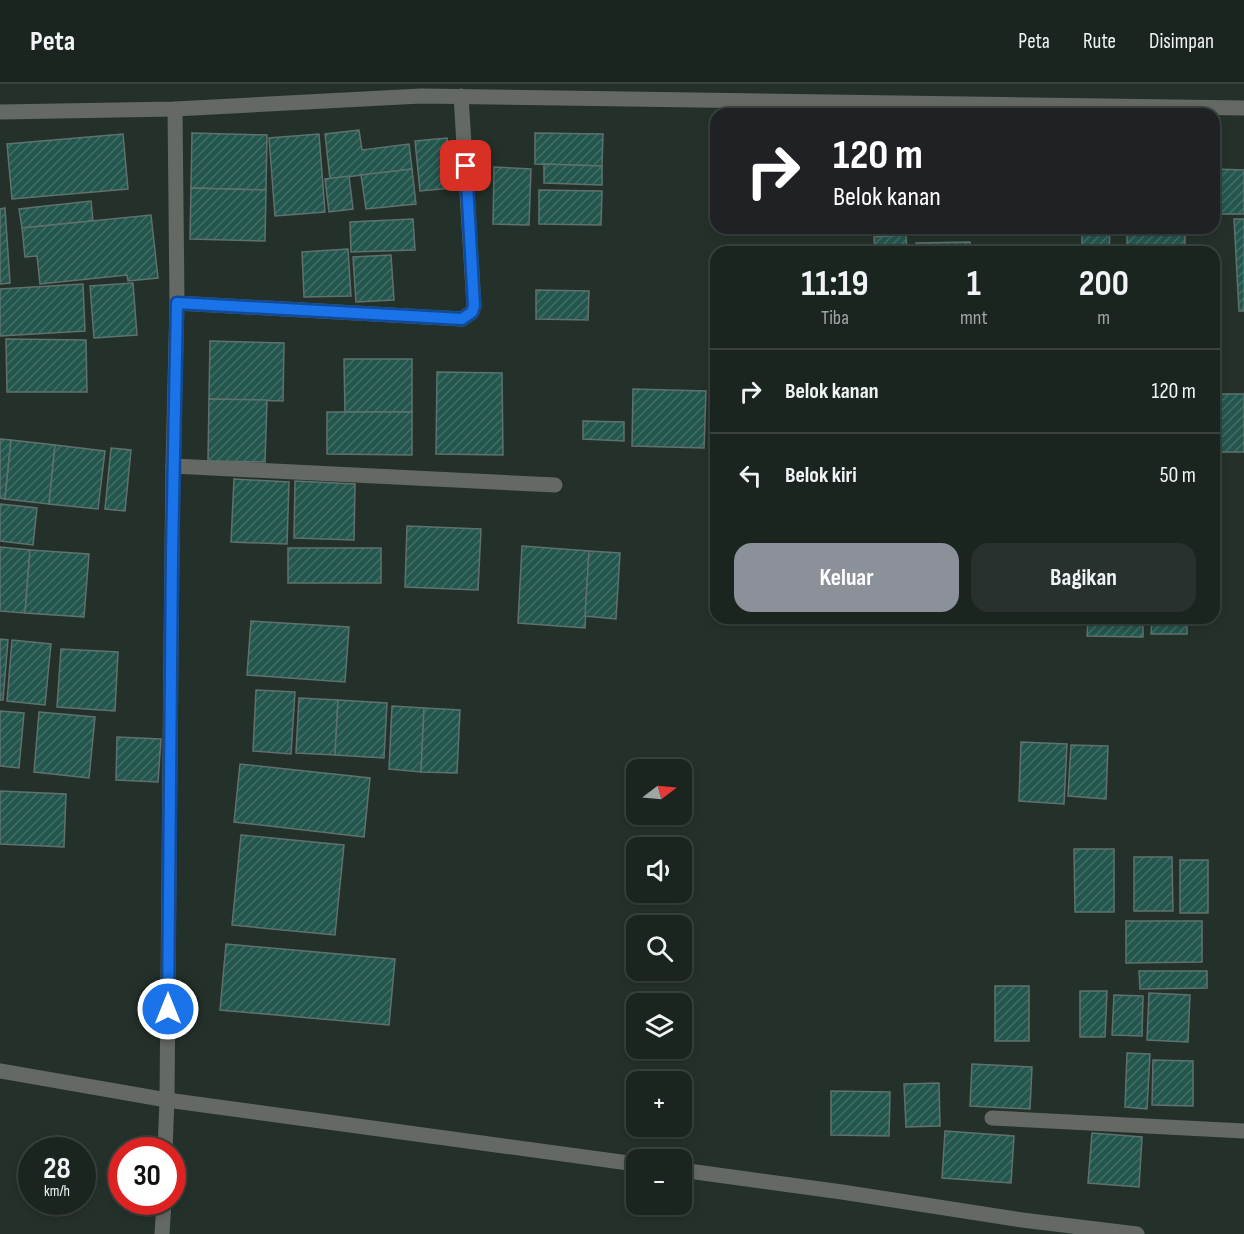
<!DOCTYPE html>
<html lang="id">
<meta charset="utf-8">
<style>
:root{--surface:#1b2520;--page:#28312d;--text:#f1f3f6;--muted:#a0a5a5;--line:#39423e;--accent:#8c9099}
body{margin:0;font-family:"Sofia Sans Condensed",sans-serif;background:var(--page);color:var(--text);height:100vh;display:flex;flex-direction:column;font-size:22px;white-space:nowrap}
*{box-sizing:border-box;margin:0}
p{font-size:20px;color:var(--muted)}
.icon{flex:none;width:33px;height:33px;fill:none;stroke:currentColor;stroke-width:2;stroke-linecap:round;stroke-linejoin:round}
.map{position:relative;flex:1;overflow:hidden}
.panel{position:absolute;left:710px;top:162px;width:510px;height:378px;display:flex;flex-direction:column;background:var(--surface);border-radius:18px;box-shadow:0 3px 9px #0003,0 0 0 2px var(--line)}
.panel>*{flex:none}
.banner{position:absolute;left:710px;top:24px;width:510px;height:126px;border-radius:18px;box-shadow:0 3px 9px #0003,0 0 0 2px var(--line);background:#202124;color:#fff;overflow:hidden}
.needle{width:39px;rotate:74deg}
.buttons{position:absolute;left:626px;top:675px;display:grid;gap:12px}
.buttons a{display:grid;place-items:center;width:66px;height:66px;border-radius:12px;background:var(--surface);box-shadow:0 3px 9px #0003,0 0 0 2px var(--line);font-size:30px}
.speed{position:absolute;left:18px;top:1053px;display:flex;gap:12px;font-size:30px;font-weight:700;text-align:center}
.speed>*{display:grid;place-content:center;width:78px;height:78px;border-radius:50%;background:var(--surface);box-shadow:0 3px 9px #0003,0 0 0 2px var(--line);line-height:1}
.speed small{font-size:15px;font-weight:400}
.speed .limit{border:9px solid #d22;background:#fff;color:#111}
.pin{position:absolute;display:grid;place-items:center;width:51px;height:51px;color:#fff;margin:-26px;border-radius:12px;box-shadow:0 3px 9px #0006}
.me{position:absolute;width:66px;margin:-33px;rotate:0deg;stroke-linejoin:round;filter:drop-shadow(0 0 4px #0008)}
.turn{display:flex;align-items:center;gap:21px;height:126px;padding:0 24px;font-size:27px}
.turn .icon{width:78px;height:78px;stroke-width:2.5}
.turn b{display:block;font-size:42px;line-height:51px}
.eta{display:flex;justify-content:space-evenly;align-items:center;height:102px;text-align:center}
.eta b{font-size:36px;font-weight:700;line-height:42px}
.cta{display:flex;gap:12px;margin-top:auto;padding:12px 24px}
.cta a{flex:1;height:69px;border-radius:18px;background:var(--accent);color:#fff;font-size:24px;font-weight:700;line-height:69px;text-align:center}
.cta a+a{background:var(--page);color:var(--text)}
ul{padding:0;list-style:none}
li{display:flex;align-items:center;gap:18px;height:84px;padding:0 24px;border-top:2px solid var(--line)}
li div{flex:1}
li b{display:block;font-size:22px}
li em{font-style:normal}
header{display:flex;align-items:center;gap:36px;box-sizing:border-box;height:84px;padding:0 30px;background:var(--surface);border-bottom:2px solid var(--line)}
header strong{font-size:28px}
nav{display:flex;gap:33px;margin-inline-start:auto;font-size:21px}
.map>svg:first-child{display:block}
.building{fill:url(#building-hatch);stroke:#60716d;stroke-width:1.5}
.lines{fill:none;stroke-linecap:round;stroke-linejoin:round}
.minor{stroke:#646964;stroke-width:15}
.route-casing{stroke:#114b97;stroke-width:15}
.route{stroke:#1a73e8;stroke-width:10}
</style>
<header>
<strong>Peta</strong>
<nav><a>Peta</a><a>Rute</a><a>Disimpan</a></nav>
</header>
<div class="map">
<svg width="1244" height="1150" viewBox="0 0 1244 1150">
<defs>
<pattern id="building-hatch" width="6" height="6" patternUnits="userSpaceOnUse" patternTransform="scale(1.5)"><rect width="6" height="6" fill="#23574e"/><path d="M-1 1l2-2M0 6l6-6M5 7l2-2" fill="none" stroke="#426e67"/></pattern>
</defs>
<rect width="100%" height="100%" fill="#24312a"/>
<!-- building -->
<g class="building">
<polygon points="359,46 362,66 409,60 412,85 330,95 325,50"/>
<polygon points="192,49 267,51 266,106 191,104"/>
<polygon points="535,49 603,50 602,82 535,80"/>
<polygon points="123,50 128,105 12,115 7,60"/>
<polygon points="319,50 325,128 275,132 269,54"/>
<polygon points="447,54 452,104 420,107 415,57"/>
<polygon points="544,80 602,82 602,101 544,99"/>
<polygon points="494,83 531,85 529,141 493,140"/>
<polygon points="412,85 416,120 366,125 361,91"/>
<polygon points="1214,85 1244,86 1244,130 1214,130"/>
<polygon points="349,92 353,125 329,128 325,95"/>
<polygon points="191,104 266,106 265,157 190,155"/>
<polygon points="539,106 602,107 601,141 539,140"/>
<polygon points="91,117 93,137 22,144 19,125"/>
<polygon points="5,124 10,199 0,200 0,125"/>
<polygon points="151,131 158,194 128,197 127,191 40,200 37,172 25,173 22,144"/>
<polygon points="413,135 415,166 351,168 350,138"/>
<polygon points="1234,135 1244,135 1244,227 1239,227"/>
<polygon points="1010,144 1057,144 1057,146 1010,147"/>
<polygon points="1082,144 1110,144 1109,168 1082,167"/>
<rect x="1127" y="144" width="58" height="24"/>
<polygon points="906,151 907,168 875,168 874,153"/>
<polygon points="970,158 971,168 917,168 916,159"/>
<polygon points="348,165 351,212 304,213 302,168"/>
<polygon points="391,171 394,216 356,218 353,173"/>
<polygon points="133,199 137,251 94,254 90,202"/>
<polygon points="83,200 85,247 0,252 0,205"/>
<polygon points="536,206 589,207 588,236 536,235"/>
<polygon points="6,255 86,256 87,308 7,308"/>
<polygon points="210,257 284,259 283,317 209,315"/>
<polygon points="344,275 412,275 412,328 345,328"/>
<polygon points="437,288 502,289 503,371 436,370"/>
<polygon points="633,305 706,307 704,364 632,362"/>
<rect x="1219" y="310" width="25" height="58"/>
<polygon points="209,315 267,316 265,378 208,377"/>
<polygon points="327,328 412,328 412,371 327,370"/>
<polygon points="583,337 624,338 624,357 583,355"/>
<polygon points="0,355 11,356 5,415 0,414"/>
<polygon points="11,356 55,361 49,420 5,415"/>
<polygon points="55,361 105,367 98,425 49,420"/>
<polygon points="111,364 131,366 125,427 105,425"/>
<polygon points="713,373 716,373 716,398 712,398"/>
<polygon points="234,395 289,398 287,460 231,458"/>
<polygon points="295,397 355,400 354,456 294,454"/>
<polygon points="0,420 37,424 33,461 0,457"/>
<polygon points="407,442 481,445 478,506 405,503"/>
<polygon points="522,462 589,467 585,544 518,539"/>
<polygon points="0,463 30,466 25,529 0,527"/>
<rect x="288" y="464" width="93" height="35"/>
<polygon points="30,466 89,470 84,533 25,529"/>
<polygon points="589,467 620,469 616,535 585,532"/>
<polygon points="1088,534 1143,534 1143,553 1087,552"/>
<polygon points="1152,534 1187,534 1187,550 1151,550"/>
<polygon points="251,537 349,543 345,598 247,591"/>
<polygon points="0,555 8,556 3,616 0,616"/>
<polygon points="12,556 51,560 45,621 7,617"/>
<polygon points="61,565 118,568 115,627 57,623"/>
<polygon points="256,606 295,608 291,670 253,667"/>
<polygon points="299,614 338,616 335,671 296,669"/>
<polygon points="338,616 387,619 384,674 335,671"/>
<polygon points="392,622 424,624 421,688 389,685"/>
<polygon points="424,624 460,626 457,689 421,688"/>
<polygon points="0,627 24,629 19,684 0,682"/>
<polygon points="39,628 95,633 89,694 34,688"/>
<polygon points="117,653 161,655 158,698 116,696"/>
<polygon points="1021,658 1067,660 1064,720 1019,717"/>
<polygon points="1071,661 1108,662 1106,715 1068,712"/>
<polygon points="240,680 370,694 364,753 234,738"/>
<polygon points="0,707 66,710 64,763 0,760"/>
<polygon points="241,751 344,761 335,851 232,841"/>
<polygon points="1074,765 1114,765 1114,828 1075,828"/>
<polygon points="1134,773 1172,773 1173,827 1134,827"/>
<rect x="1180" y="776" width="28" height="53"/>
<polygon points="1126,837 1202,837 1202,878 1126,879"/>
<polygon points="226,860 395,875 389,941 220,926"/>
<polygon points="1139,887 1207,887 1207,904 1140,905"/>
<rect x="995" y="902" width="34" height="55"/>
<polygon points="1080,907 1107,907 1105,953 1080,953"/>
<polygon points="1149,909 1190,911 1188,958 1147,956"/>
<polygon points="1114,911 1143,912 1142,952 1112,951"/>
<polygon points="1127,969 1150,970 1147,1025 1125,1023"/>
<polygon points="1153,976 1193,977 1193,1022 1152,1021"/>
<polygon points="972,980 1032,983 1030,1025 970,1022"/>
<polygon points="939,999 940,1042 906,1043 904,1000"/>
<polygon points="831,1007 890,1008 889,1052 831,1051"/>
<polygon points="945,1047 1014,1052 1011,1099 942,1094"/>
<polygon points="1092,1049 1142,1053 1139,1103 1088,1099"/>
</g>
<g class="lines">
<!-- minor -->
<g class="minor">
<polyline points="0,28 175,25 421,12 1244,24"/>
<polyline points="177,219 462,235 472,228 474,222 461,12"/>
<polyline points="173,382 555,401"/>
<polyline points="0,987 167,1016 636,1080"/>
<polyline points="992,1034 1244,1047"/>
<polyline points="165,1066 167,1016 171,559 173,382 177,219 175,25"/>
<polyline points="681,1086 842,1108 1022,1136 1137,1150"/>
<polyline points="162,1150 164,1118"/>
</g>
</g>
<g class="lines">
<!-- route casing -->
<g class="route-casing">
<polyline id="route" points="168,925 172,470 177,219 462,235 472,228 474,222 466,82"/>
</g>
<!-- route -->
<use href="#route" class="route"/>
</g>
</svg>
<div class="buttons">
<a><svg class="needle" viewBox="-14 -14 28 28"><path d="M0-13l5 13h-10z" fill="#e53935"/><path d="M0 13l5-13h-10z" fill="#a0a5a5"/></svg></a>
<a><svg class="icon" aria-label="sound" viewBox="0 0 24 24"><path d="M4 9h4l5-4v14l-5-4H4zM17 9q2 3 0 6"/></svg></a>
<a><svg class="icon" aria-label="search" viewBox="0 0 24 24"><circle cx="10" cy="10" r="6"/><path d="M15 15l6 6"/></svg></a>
<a><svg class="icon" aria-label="layers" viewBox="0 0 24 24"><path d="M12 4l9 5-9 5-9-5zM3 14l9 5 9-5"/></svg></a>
<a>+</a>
<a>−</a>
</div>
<div class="speed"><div>28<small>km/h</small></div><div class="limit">30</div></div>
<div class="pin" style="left:466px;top:82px;background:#d93025"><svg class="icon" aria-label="arrive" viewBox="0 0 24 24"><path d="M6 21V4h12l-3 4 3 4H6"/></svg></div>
<svg class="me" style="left:168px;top:925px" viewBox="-20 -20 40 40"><circle r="17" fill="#1a73e8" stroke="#fff" stroke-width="3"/><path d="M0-11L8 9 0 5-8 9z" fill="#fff"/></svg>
<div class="banner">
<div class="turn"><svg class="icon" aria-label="right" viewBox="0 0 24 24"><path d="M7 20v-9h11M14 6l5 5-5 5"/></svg><div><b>120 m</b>Belok kanan</div></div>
</div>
<section class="panel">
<div class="eta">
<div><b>11:19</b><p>Tiba</p></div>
<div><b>1</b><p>mnt</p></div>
<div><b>200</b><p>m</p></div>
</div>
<ul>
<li><svg class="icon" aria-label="right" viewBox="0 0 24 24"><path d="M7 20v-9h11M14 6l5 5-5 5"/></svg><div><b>Belok kanan</b></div><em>120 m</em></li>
<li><svg class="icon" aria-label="left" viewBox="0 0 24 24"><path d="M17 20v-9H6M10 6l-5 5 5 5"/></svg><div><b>Belok kiri</b></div><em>50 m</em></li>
</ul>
<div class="cta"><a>Keluar</a><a>Bagikan</a></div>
</section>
</div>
